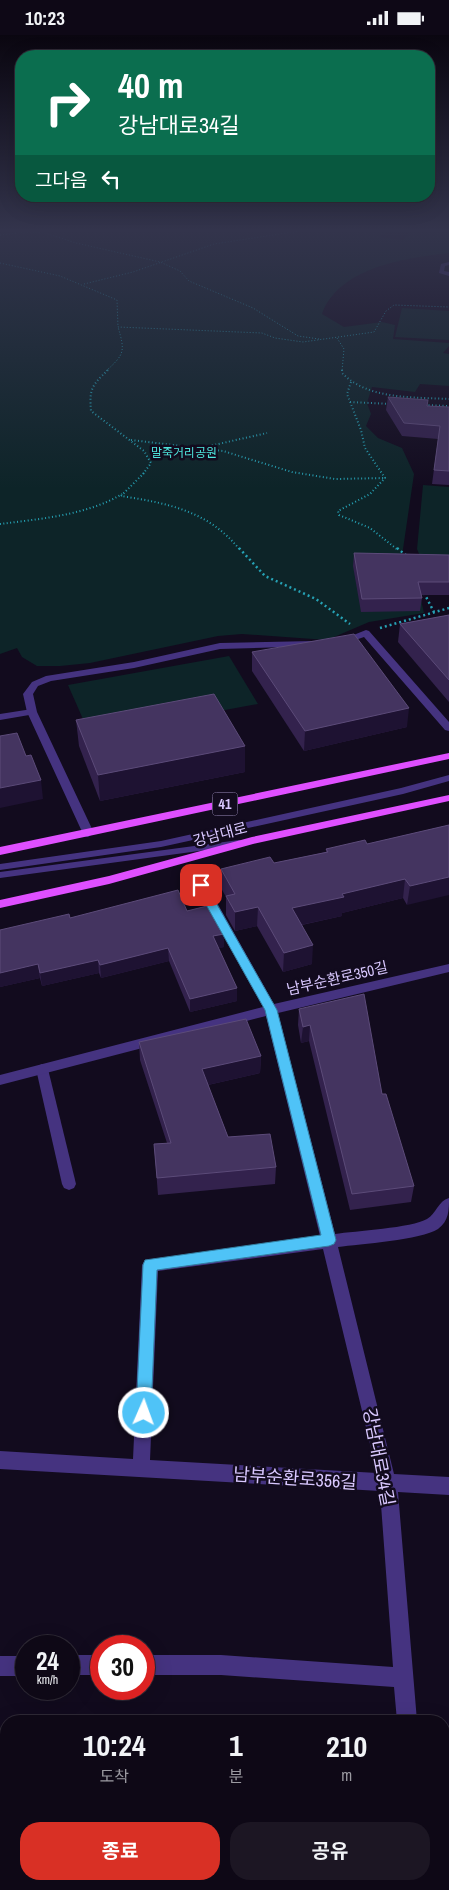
<!DOCTYPE html>
<html lang="ko">
<meta charset="utf-8">
<style>
:root{--surface:#0e0816;--page:#1c1623;--text:#f1f3f6;--muted:#9b9aa1;--line:#2e2935;--accent:#d93025}
body{margin:0;font-family:"Archivo Narrow","Noto Sans KR",sans-serif;background:var(--page);color:var(--text);height:100vh;display:flex;flex-direction:column;font-size:19px;white-space:nowrap}
*{box-sizing:border-box;margin:0}
p{font-size:16px;color:var(--muted)}
.icon{flex:none;width:28px;height:28px;fill:none;stroke:currentColor;stroke-width:2;stroke-linecap:round;stroke-linejoin:round}
.map{position:relative;flex:1;overflow:hidden}
.drawer{position:absolute;left:0px;top:1680px;width:450px;height:175px;display:flex;flex-direction:column;background:var(--surface);border-radius:20px 20px 0 0;box-shadow:0 5px 20px #0002,0 0 0 1px var(--line)}
.drawer>*{flex:none}
.hud{position:absolute;left:15px;top:15px;width:420px;height:152px;border-radius:20px;box-shadow:0 5px 20px #0002,0 0 0 1px var(--line);background:#0b6e4f;color:#fff;overflow:hidden}
.speed{position:absolute;left:15px;top:1600px;display:flex;gap:10px;font-size:25px;font-weight:700;text-align:center}
.speed>*{display:grid;place-content:center;width:65px;height:65px;border-radius:50%;background:var(--surface);box-shadow:0 5px 20px #0002,0 0 0 1px var(--line);line-height:1}
.speed small{font-size:12px;font-weight:400}
.speed .limit{border:8px solid #d22;background:#fff;color:#111}
.pin{position:absolute;display:grid;place-items:center;width:42px;height:42px;color:#fff;margin:-21px;border-radius:10px;box-shadow:0 2px 8px #0006}
.me{position:absolute;width:55px;margin:-28px;rotate:2deg;stroke-linejoin:round;filter:drop-shadow(0 0 4px #0008)}
.turn{display:flex;align-items:center;gap:18px;height:105px;padding:0 20px;font-size:22px}
.turn .icon{width:65px;height:65px;stroke-width:2.5}
.turn b{display:block;font-size:35px;line-height:42px}
.then{display:flex;align-items:center;height:48px;padding:0 20px;background:#0003;gap:10px;font-size:19px}
.eta{display:flex;justify-content:space-evenly;align-items:center;height:85px;text-align:center}
.eta b{font-size:30px;font-weight:700;line-height:35px}
.primary-button{display:flex;gap:10px;margin-top:auto;padding:10px 20px}
.primary-button a{flex:1;height:58px;border-radius:20px;background:var(--accent);color:#fff;font-size:20px;font-weight:700;line-height:58px;text-align:center}
.primary-button a+a{background:var(--page);color:var(--text)}
.status{display:flex;justify-content:space-between;align-items:center;height:35px;padding:0 25px;background:var(--surface);direction:ltr}
.status svg{height:14px;fill:currentColor}
.map>svg:first-child{display:block}
.green{fill:#0d2428}
.lines{fill:none;stroke-linecap:round;stroke-linejoin:round}
.path-far2{stroke:#26a2b5;stroke-width:1;stroke-dasharray:1 2;stroke-linecap:butt}
.path-far1{stroke:#26a2b5;stroke-width:2;stroke-dasharray:1 2.5;stroke-linecap:butt}
.path{stroke:#26a2b5;stroke-width:2.5;stroke-dasharray:2 3;stroke-linecap:butt}
.service{fill:#453380;fill-rule:evenodd}
.minor{fill:#453380;fill-rule:evenodd}
.primary{fill:#df4fff;fill-rule:evenodd}
.wall{fill:#33224d}
.shaded-wall{fill:#1e1232}
.building{fill:#443460;stroke:#5c4b79}
.route{fill:#4fc3f7;stroke:#337fa1}
.labels{text-anchor:middle;dominant-baseline:central;stroke-width:5;stroke-linejoin:round;paint-order:stroke}
.far-park-label{font-size:12px;fill:#4ee5dd;stroke:#120b1e}
.shield{fill:#120b1e;stroke:#9d8fbc;stroke-width:1}
.shield-label{font-size:14px;font-weight:bold;fill:#d9c8ff}
.street-label{font-size:15px;fill:#d9c8ff;stroke:#120b1e}
.near-street-label{font-size:18px;fill:#d9c8ff;stroke:#120b1e}
</style>
<div class="status"><b>10:23</b><svg viewBox="0 0 49 12"><path d="M0 12V9h3v3zM5 12V6h3v6zM10 12V3h3v9zM15 12V0h3v12zM26 1h20v11H26zM47 4h2v5h-2z"/></svg></div>
<div class="map">
<svg width="449" height="1855" viewBox="0 0 449 1855">
<rect width="100%" height="100%" fill="#120b1e"/>
<!-- green -->
<g class="green">
<path d="M0 195H388L380 202 403 205 413 195H449V218C406 223 339 232 322 279L344 292 382 287 395 290 393 304 449 308V311L443 318 449 319V351L420 349 415 357 372 352 367 368 371 379 366 391 378 403 402 413 414 439 402 521 412 527 424 578 369 587 327 605 242 599 218 601 90 628 60 631H37L22 622 17 613 0 619Z"/>
<polygon points="402,273 449,276 449,305 395,302"/>
<polygon points="423,450 449,452 449,524 420,521 417,514"/>
<polygon points="229,621 258,669 90,700 68,650"/>
</g>
<g class="lines">
<!-- path-far2 -->
<g class="path-far2">
<polyline points="0,200 26,197 45,198 76,208 160,227 180,236 189,246 253,273 298,301 319,304"/>
<polyline points="0,228 60,241 117,265 118,292 262,298 275,303 303,307 374,297 386,276 394,270 449,272"/>
<polyline points="84,249 133,237 214,209 306,195"/>
<polyline points="337,303 344,314 342,336"/>
<path d="M106 336C125 319 125 316 118 292"/>
</g>
<!-- path-far1 -->
<g class="path-far1">
<path d="M108 335C92 350 89 354 91 376L144 416 151 428 143 439"/>
<path d="M342 335V338C368 365 414 362 449 364"/>
<polyline points="351,347 347,359 361,395 365,413 385,443 370,459 338,476 339,480 370,493 398,515"/>
<polyline points="350,367 391,369"/>
<polyline points="425,370 449,371"/>
<polyline points="131,405 223,416 292,437 335,444 385,443"/>
<polyline points="205,412 267,398"/>
<path d="M144 438 121 461C167 468 209 476 240 515"/>
<path d="M0 489C39 484 88 480 122 459"/>
</g>
<!-- path -->
<g class="path">
<polyline points="239,513 265,541 316,564 350,589"/>
<polyline points="397,513 407,521"/>
<polyline points="424,558 434,577"/>
<polyline points="380,593 449,573"/>
</g>
<!-- service -->
<g class="service">
<polygon points="449,227 449,230 445,231 444,236 449,237 449,241 439,238 441,229"/>
<polygon points="32,674 35,675 35,679 0,685 0,679"/>
<polygon points="449,740 449,746 403,759 161,812 0,835 0,829 161,806 401,753"/>
<polygon points="239,805 243,806 244,808 243,810 0,843 0,837"/>
<polygon points="42,1029 46,1031 48,1034 76,1149 74,1153 69,1155 64,1153 62,1149 36,1034 38,1031"/>
</g>
<!-- minor -->
<g class="minor">
<polygon points="366,595 369,596 449,687 449,696 445,695 364,602 341,610 336,607"/>
<polygon points="314,606 319,609 317,611 220,614 134,633 51,646 38,651 33,659 37,677 94,798 88,802 84,801 27,677 23,659 32,647 46,641 134,627 220,608"/>
<path d="M201 846 207 850 274 969 449 929V937L278 978 335 1199C355 1196 412 1193 427 1184 436 1179 438 1166 449 1163 449 1175 449 1186 438 1194 421 1205 360 1209 338 1212L394 1439 449 1442V1460L398 1457 417 1686H397L394 1652 221 1640H144V1620H221L393 1632 380 1456 0 1434V1416L133 1424 142 1230 145 1225 320 1201 266 981 0 1050V1040L263 972 195 850ZM323 1214 377 1438 150 1425 158 1236Z"/>
<rect x="69" y="1620" width="32" height="20"/>
<rect x="0" y="1621" width="26" height="20"/>
<polygon points="0,1824 6,1825 6,1847 0,1846"/>
<polygon points="110,1849 132,1849 131,1855 109,1855"/>
<polygon points="409,1849 431,1849 430,1855 408,1855"/>
</g>
<!-- primary -->
<g class="primary">
<polygon points="449,718 449,724 0,820 0,812"/>
<polygon points="449,760 449,766 253,809 109,849 0,873 0,865 109,841 252,802"/>
</g>
</g>
<!-- wall -->
<g class="wall">
<polygon points="388,362 427,371 449,372 449,450 432,449 438,404 402,401 386,375"/>
<polygon points="354,518 449,520 449,560 421,560 422,563 420,576 361,577 353,531"/>
<polygon points="449,580 449,667 398,607 400,589"/>
<polygon points="252,617 407,692 304,716 252,636"/>
<polygon points="76,685 245,711 245,737 100,766 79,711"/>
<polygon points="449,790 407,870 403,863 342,878 342,881 302,890 312,929 283,937 257,891 235,896 226,880 226,862 221,853 221,834 274,828 326,817 326,814 367,809"/>
<polygon points="187,876 221,892 224,899 224,912 218,913 237,966 190,977 169,926 101,943 99,938 42,951 40,943 0,952 0,895 70,883"/>
<polygon points="299,974 382,1059 414,1151 411,1167 350,1175 309,1006 301,1008 298,990"/>
<polygon points="139,1007 261,1021 260,1038 208,1050 228,1102 276,1132 275,1149 158,1160 154,1109 167,1108 140,1025"/>
</g>
<!-- shaded-wall -->
<g class="shaded-wall">
<polygon points="409,673 407,692 304,716 305,696"/>
<polygon points="245,711 245,737 100,766 98,740"/>
<polygon points="41,745 43,764 0,773 0,753"/>
<polygon points="449,842 449,860 407,870 410,851"/>
<polygon points="405,844 403,863 342,878 342,881 291,892 292,873 342,859"/>
<polygon points="258,872 257,891 235,896 235,877"/>
<polygon points="219,887 221,887 221,900 224,899 224,912 213,915 213,901"/>
<polygon points="313,910 312,929 283,937 284,918"/>
<polygon points="168,913 169,926 101,943 100,930"/>
<polygon points="98,925 99,938 42,951 40,938"/>
<polygon points="38,929 40,943 0,952 0,938"/>
<polygon points="237,953 237,966 190,977 190,964"/>
<polygon points="310,990 309,1006 301,1008 303,992"/>
<polygon points="261,1021 260,1038 203,1051 202,1034"/>
</g>
<!-- building -->
<g class="building">
<polygon points="388,362 428,365 427,371 449,372 449,436 434,435 440,391 404,388"/>
<polygon points="354,518 449,520 449,547 418,547 422,563 362,564"/>
<polygon points="449,580 449,645 400,589"/>
<polygon points="354,599 409,673 305,696 252,617"/>
<polygon points="214,659 245,711 98,740 76,685"/>
<polygon points="17,698 26,721 31,720 41,745 0,753 0,701"/>
<polygon points="449,790 449,842 410,851 405,844 342,859 344,862 292,873 313,910 284,918 258,872 235,877 226,861 235,859 221,834 270,822 274,828 328,817 326,814 365,805 367,809"/>
<polygon points="178,855 187,876 211,870 221,887 219,887 224,899 213,901 237,953 190,964 168,913 100,930 98,925 40,938 38,929 0,938 0,895 69,879 70,883"/>
<polygon points="364,959 382,1059 386,1059 414,1151 352,1159 310,990 303,992 299,974"/>
<polygon points="246,984 261,1021 202,1034 228,1102 270,1099 276,1132 157,1143 154,1109 171,1108 139,1007"/>
</g>
<!-- sky -->
<linearGradient id="sky" x2="0" y2="1"><stop stop-color="#0a0610"/><stop offset="0.43" stop-color="#33344c"/><stop offset="1" stop-color="#33344c" stop-opacity="0"/></linearGradient>
<rect width="449" height="454" fill="url(#sky)"/>
<!-- route -->
<polygon class="route" points="201,847 206,850 277,975 336,1205 334,1209 329,1211 157,1235 151,1378 149,1383 144,1385 138,1383 136,1378 143,1230 145,1225 321,1200 265,975 195,850"/>
<g class="labels">
<!-- far-park labels -->
<g class="far-park-label">
<text x="184" y="418">말죽거리공원</text>
</g>
<!-- shield labels -->
<rect class="shield" x="212.5" y="757.5" width="25" height="23" rx="4"/>
<g class="shield-label">
<text x="225" y="769">41</text>
</g>
<!-- street labels -->
<g class="street-label">
<text transform="translate(220 799) rotate(-15)">강남대로</text>
<text transform="translate(337 943) rotate(-13)">남부순환로350길</text>
</g>
<!-- near-street labels -->
<g class="near-street-label">
<text transform="translate(379 1422) rotate(79)">강남대로34길</text>
<text transform="translate(295 1443) rotate(4)">남부순환로356길</text>
</g>
</g>
</svg>
<div class="speed"><div>24<small>km/h</small></div><div class="limit">30</div></div>
<div class="pin" style="left:201px;top:850px;background:#d93025"><svg class="icon" aria-label="arrive" viewBox="0 0 24 24"><path d="M6 21V4h12l-3 4 3 4H6"/></svg></div>
<svg class="me" style="left:144px;top:1378px" viewBox="-20 -20 40 40"><circle r="17" fill="#4fc3f7" stroke="#fff" stroke-width="3"/><path d="M0-11L8 9 0 5-8 9z" fill="#fff"/></svg>
<div class="hud">
<div class="turn"><svg class="icon" aria-label="right" viewBox="0 0 24 24"><path d="M7 20v-9h11M14 6l5 5-5 5"/></svg><div><b>40 m</b>강남대로34길</div></div>
<div class="then">그다음<svg class="icon" aria-label="left" viewBox="0 0 24 24"><path d="M17 20v-9H6M10 6l-5 5 5 5"/></svg></div>
</div>
<section class="drawer">
<div class="eta">
<div><b>10:24</b><p>도착</p></div>
<div><b>1</b><p>분</p></div>
<div><b>210</b><p>m</p></div>
</div>
<div class="primary-button"><a>종료</a><a>공유</a></div>
</section>
</div>
